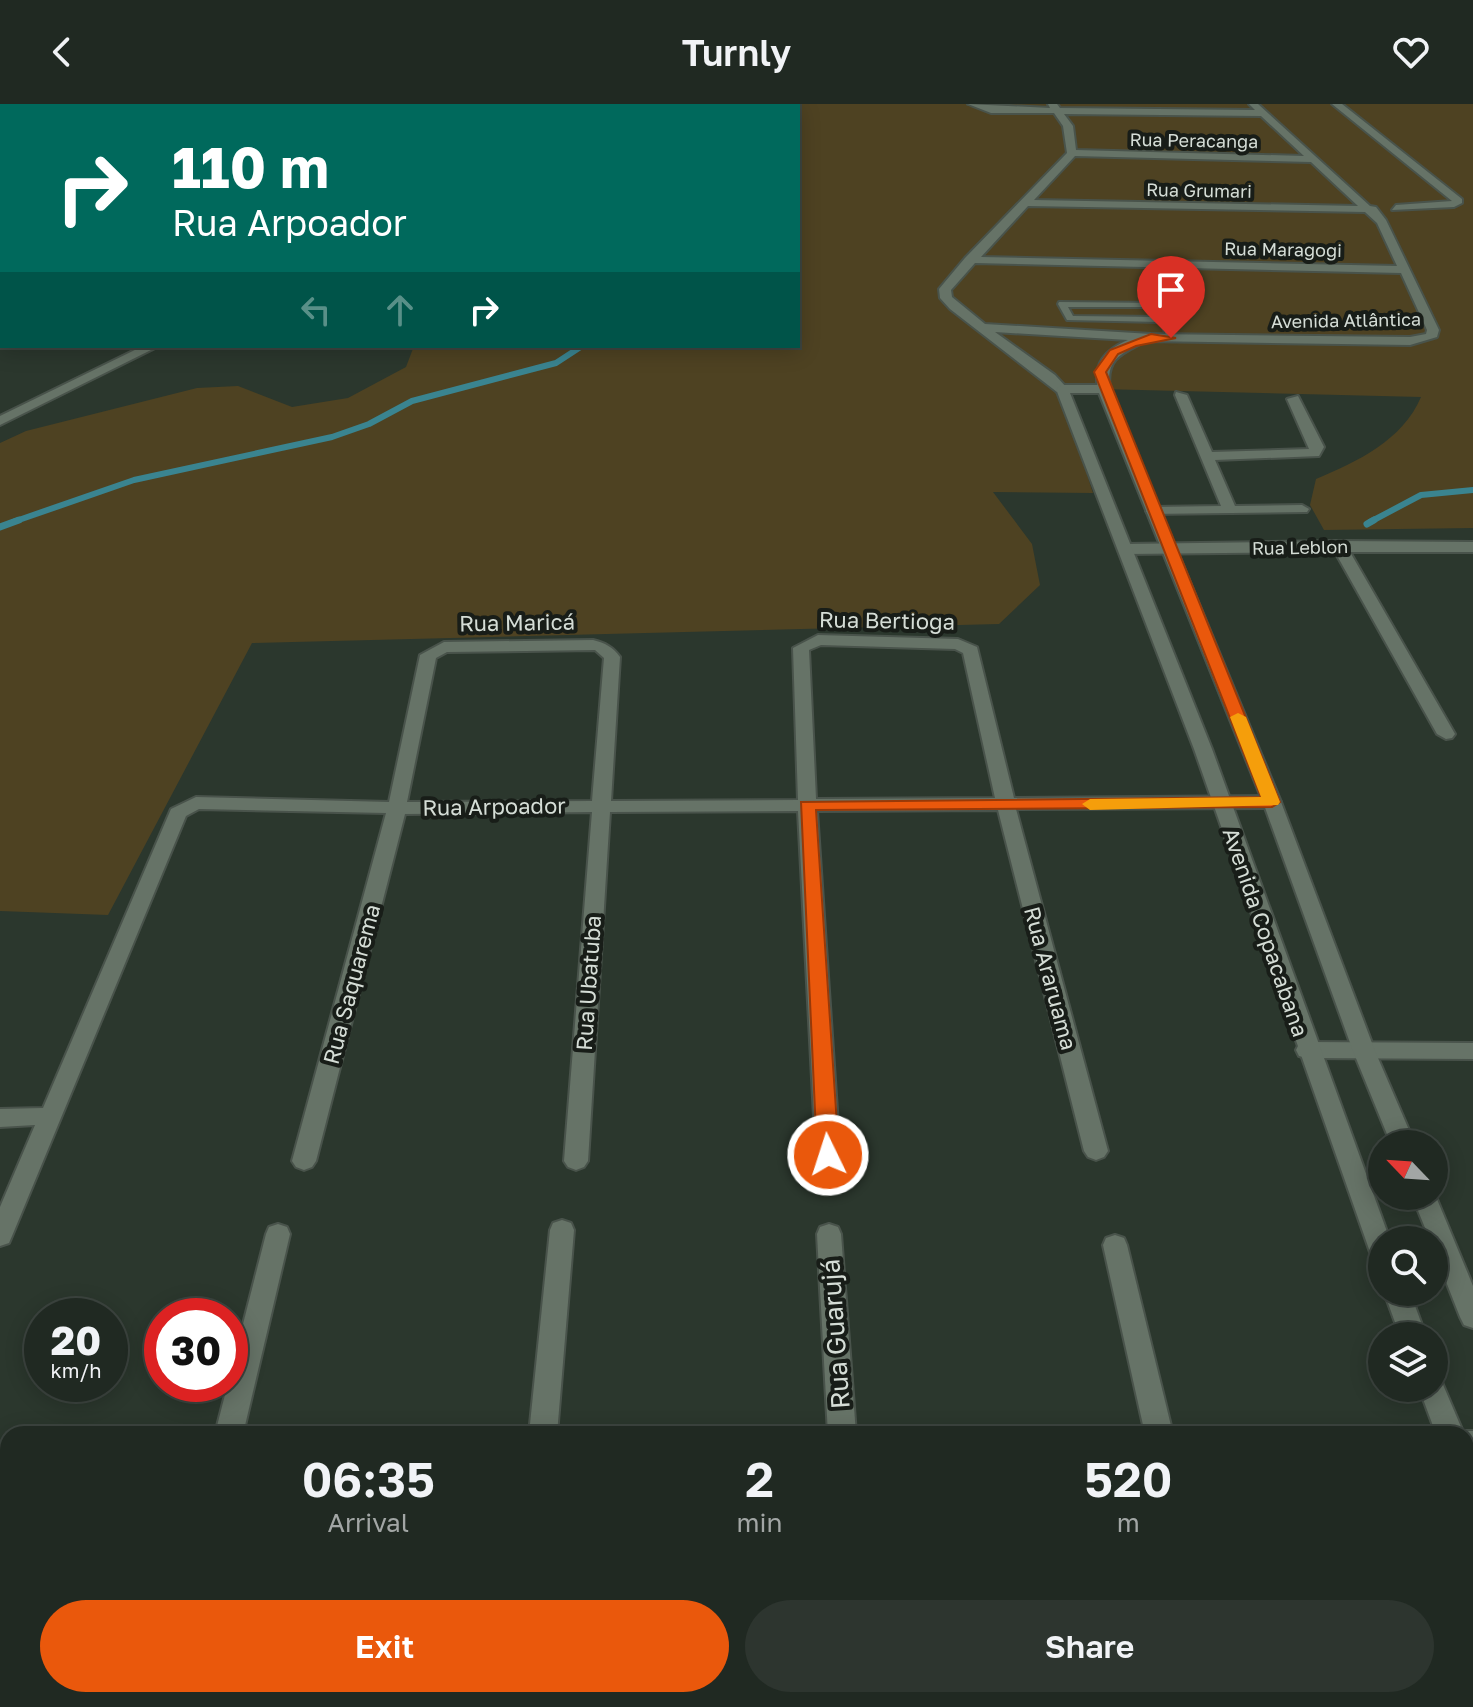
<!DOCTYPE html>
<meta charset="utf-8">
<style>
:root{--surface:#202922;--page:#2d352f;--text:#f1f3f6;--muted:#a2a6a5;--line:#3d4540;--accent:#ea580c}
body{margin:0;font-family:"Golos Text",sans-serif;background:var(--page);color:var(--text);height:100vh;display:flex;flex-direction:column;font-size:30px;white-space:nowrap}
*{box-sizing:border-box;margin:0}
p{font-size:26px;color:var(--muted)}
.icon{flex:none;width:44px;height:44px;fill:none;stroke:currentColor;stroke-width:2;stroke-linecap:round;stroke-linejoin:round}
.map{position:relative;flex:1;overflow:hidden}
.side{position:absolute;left:0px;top:1322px;width:1474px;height:282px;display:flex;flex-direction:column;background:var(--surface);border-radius:24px 24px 0 0;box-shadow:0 4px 20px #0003,0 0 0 2px var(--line)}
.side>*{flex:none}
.guide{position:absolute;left:0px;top:0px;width:800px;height:244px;box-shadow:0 4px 20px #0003,0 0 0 2px var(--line);background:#00695c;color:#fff;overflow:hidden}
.needle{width:52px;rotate:295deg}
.buttons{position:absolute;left:1368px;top:1026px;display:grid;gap:16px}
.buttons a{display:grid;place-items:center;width:80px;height:80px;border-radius:50%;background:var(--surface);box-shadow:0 4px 20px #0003,0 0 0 2px var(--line);font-size:40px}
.speed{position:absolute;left:24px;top:1194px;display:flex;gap:16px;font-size:40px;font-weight:700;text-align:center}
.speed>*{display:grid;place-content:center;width:104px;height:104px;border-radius:50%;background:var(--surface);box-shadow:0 4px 20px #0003,0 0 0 2px var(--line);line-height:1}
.speed small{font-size:20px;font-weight:400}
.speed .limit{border:12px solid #d22;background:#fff;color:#111}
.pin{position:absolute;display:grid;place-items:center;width:68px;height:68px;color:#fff;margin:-82px -34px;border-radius:50% 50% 50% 0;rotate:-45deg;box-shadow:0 0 8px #0007}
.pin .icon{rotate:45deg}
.me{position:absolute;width:88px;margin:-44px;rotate:356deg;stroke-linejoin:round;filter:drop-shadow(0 0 6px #0008)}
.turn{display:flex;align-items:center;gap:28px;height:168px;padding:0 40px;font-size:36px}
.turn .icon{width:104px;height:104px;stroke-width:2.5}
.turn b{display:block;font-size:56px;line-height:68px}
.lanes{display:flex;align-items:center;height:76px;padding:0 40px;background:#0003;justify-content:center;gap:40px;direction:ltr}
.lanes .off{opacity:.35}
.eta{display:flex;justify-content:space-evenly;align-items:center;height:136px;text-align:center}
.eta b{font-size:48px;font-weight:600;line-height:56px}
.action{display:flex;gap:16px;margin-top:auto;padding:16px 40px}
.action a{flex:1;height:92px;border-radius:48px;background:var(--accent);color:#fff;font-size:32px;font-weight:600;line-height:92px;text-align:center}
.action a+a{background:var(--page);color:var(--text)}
header{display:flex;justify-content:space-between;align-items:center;height:104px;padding:0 40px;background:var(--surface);font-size:36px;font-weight:600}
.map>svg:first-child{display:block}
.green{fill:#4e4222}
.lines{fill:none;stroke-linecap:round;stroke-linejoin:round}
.stream-far2{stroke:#3a8490;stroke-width:5}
.stream-far1{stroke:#3a8490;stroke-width:6}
.stream{stroke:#3a8490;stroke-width:7}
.service-casing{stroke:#49534b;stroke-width:4}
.minor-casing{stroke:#49534b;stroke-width:4}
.tertiary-casing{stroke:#49534b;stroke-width:4}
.service{fill:#667367;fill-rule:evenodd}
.minor{fill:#667367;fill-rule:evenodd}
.tertiary{fill:#667367;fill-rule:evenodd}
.route{fill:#ea580c;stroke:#983908;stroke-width:2}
.slow{fill:#f59e0b}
.labels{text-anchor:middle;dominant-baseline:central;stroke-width:8;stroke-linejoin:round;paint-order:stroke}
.far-street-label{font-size:18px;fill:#d5ddd6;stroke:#181d18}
.street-label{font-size:22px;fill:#d5ddd6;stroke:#181d18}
.near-street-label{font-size:26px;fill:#d5ddd6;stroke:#181d18}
</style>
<header><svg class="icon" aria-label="back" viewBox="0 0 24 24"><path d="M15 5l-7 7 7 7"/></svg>Turnly<svg class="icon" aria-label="heart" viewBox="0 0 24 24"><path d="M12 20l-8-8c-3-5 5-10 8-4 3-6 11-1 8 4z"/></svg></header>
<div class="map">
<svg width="1473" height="1603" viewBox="0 0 1473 1603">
<rect width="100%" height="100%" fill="#2b372d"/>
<!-- green -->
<path class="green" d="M644 0H1473V424L1324 426 1310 401 1316 375C1357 358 1403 336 1421 293L1059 284 1093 389 993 388 1032 440 1040 481 999 520 252 539 108 811 0 807V339L26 327 197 284 238 282 292 303 348 294 406 263 414 242H798V2H641Z"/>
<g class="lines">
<!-- stream-far2 -->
<g class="stream-far2">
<polyline points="119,0 133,2"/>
<polyline points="169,2 184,0"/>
</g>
<!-- stream-far1 -->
<g class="stream-far1">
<polyline points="13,418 134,376 332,333 369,320 412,297 556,259 582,242"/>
<polyline points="1370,418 1421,391 1473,386"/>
</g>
<!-- stream -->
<g class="stream">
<polyline points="1367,420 1374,416"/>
<polyline points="0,423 19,416"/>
</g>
<!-- service casing -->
<g class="service-casing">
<path id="service" d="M1059 198 1160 199 1164 202 1175 234 1168 236 1161 218 1067 216 1058 200ZM1068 203H1156L1160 213 1073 212Z"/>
</g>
<!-- minor casing -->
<g class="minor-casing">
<g id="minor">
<polygon points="52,0 69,0 70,2 53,2"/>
<path d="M968 0 1050 4 1048 0H1057L1060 4 1255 6 1249 0H1258L1370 102 1376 103 1386 116 1439 226 1437 233 1410 241 1146 237C1123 249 1105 254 1110 285L1104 289 1098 285C1093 259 1105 246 1128 236L995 228 1055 271 1068 285 1057 288 950 205 940 194 939 185 965 154 1067 49 1063 22 1054 9H991ZM1064 10 1261 12 1304 52 1076 46 1073 22ZM1075 52 1311 58 1358 102 1034 96ZM1028 102 1365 108 1377 119 1397 162 981 153ZM975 159 1401 169 1427 226 1426 230 1410 233 1151 230 985 220 952 193 951 186Z"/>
<polygon points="1332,0 1342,0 1462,95 1462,99 1454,103 1392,106 1396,101 1452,97"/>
<rect x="0" y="8" width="2" height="6"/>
<polygon points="0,135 2,135 0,142"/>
<polygon points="143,242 159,242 0,321 0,312"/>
<polygon points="1176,288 1187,291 1212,348 1309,345 1287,295 1298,292 1324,343 1319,352 1215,356 1235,402 1302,401 1309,405 1307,408 1148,410 1146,407 1153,403 1221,402 1175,291"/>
<polygon points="1339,437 1473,438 1473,448 1350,448 1455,630 1452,634 1446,635 1437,630 1335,448 1127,450 1119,445 1127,440"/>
<path d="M818 531 958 535 977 543 1014 694 1272 692 1281 698 1272 704 1016 705 1108 1047 1104 1053 1096 1056 1088 1053 1084 1047 998 706 817 707 840 1051 836 1057 828 1060 820 1057 816 1051 798 707 610 708 588 1057 584 1063 576 1066 568 1063 564 1057 592 708 405 710 316 1057 312 1063 304 1066 296 1063 292 1057 386 709 199 705 186 712 12 1132 9 1139 0 1142V1103L35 1021 0 1023V1005L43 1004 171 705 196 693 389 698 420 551 444 538 593 536C605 539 613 543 620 553L611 697 798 696 793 544ZM821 541 955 545 963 549 995 694 816 695 809 546ZM595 546 604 554 592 697 407 698 436 554 447 548Z"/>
<polygon points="1307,938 1473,939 1473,955 1307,954 1299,952 1296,946 1299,940"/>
<polygon points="562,1116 571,1119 574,1126 557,1330 529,1330 550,1126 553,1119"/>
<polygon points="278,1120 287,1123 290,1130 243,1330 215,1330 266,1130 269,1123"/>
<polygon points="829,1120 838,1123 841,1130 856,1330 828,1330 817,1130 820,1123"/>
<polygon points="1115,1131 1124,1134 1127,1141 1173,1330 1145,1330 1103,1141 1106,1134"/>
<polygon points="1466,1327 1473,1327 1473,1351 1466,1351 1466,1330 1457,1330"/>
<polygon points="149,1596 181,1596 179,1603 147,1603"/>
<polygon points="503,1596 535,1596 534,1603 502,1603"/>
<rect x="843" y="1596" width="32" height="7"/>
<polygon points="1203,1596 1235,1596 1237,1603 1205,1603"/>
</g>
</g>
<!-- tertiary casing -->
<g class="tertiary-casing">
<g id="tertiary">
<polygon points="1104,281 1110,285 1281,698 1375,947 1415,1040 1391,1040 1353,947 1263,698 1099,289 1070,289 1212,645 1390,1136 1382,1136 1382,1158 1373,1155 1370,1148 1194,645 1056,285 1062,281"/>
<polygon points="1434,1088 1473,1182 1473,1224 1464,1221 1460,1213 1434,1147 1434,1136 1430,1136 1412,1092 1434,1092"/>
<polygon points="1384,1188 1410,1188 1426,1232 1400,1232"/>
<polygon points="1434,1273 1441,1276 1464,1330 1436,1330 1419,1284 1434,1284"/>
<polygon points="1466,1360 1473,1363 1473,1404 1466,1401"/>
</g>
</g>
<!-- service -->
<use href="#service" class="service"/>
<!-- minor -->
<use href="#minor" class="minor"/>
<!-- tertiary -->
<use href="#tertiary" class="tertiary"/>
</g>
<!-- route -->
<polygon class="route" points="1151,230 1176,234 1136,242 1118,250 1106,268 1280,698 1272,703 816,706 839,1051 836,1057 820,1057 817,1051 801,698 1261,693 1094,268 1110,246"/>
<!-- slow -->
<polygon class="slow" points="1238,609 1246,613 1280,698 1278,701 1090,706 1082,700 1090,695 1261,693 1230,613"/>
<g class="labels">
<!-- far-street labels -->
<g class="far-street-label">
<text transform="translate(1194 36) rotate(1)">Rua Peracanga</text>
<text transform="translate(1199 86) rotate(1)">Rua Grumari</text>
<text transform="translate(1283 145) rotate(1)">Rua Maragogi</text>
<text transform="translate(1346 216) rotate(-1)">Avenida Atlântica</text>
<text transform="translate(1300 443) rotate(-1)">Rua Leblon</text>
</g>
<!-- street labels -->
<g class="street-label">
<text transform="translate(887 516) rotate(1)">Rua Bertioga</text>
<text transform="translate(517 518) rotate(-1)">Rua Maricá</text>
<text transform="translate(494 702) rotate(-1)">Rua Arpoador</text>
<text transform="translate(1266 828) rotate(71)">Avenida Copacabana</text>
<text transform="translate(1051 874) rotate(75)">Rua Araruama</text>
<text transform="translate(588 879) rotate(-86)">Rua Ubatuba</text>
<text transform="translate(351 880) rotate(-75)">Rua Saquarema</text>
</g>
<!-- near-street labels -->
<g class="near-street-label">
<text transform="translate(835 1230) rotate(-94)">Rua Guarujá</text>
</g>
</g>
</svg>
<div class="buttons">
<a><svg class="needle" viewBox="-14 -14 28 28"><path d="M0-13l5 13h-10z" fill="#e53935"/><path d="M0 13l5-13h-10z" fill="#a2a6a5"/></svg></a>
<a><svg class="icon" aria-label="search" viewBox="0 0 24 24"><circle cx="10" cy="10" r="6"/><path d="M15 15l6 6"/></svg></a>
<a><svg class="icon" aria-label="layers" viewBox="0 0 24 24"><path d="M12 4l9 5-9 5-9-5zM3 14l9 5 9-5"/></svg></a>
</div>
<div class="speed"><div>20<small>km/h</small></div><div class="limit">30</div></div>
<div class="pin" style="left:1171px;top:234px;background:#d93025"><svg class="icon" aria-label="arrive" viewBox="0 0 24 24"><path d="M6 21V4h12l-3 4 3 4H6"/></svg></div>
<svg class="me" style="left:828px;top:1051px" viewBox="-20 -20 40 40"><circle r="17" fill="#ea580c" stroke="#fff" stroke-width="3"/><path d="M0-11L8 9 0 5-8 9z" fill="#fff"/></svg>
<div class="guide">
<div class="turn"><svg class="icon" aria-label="right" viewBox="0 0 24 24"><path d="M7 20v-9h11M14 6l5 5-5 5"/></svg><div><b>110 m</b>Rua Arpoador</div></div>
<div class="lanes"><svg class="icon off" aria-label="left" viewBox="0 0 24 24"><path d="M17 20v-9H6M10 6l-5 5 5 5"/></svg><svg class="icon off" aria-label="ahead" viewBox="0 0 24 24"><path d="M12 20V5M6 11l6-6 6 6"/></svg><svg class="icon" aria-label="right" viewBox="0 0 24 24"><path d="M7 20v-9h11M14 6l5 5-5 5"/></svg></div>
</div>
<section class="side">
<div class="eta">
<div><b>06:35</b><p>Arrival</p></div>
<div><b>2</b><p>min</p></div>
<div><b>520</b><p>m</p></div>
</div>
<div class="action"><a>Exit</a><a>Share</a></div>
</section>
</div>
